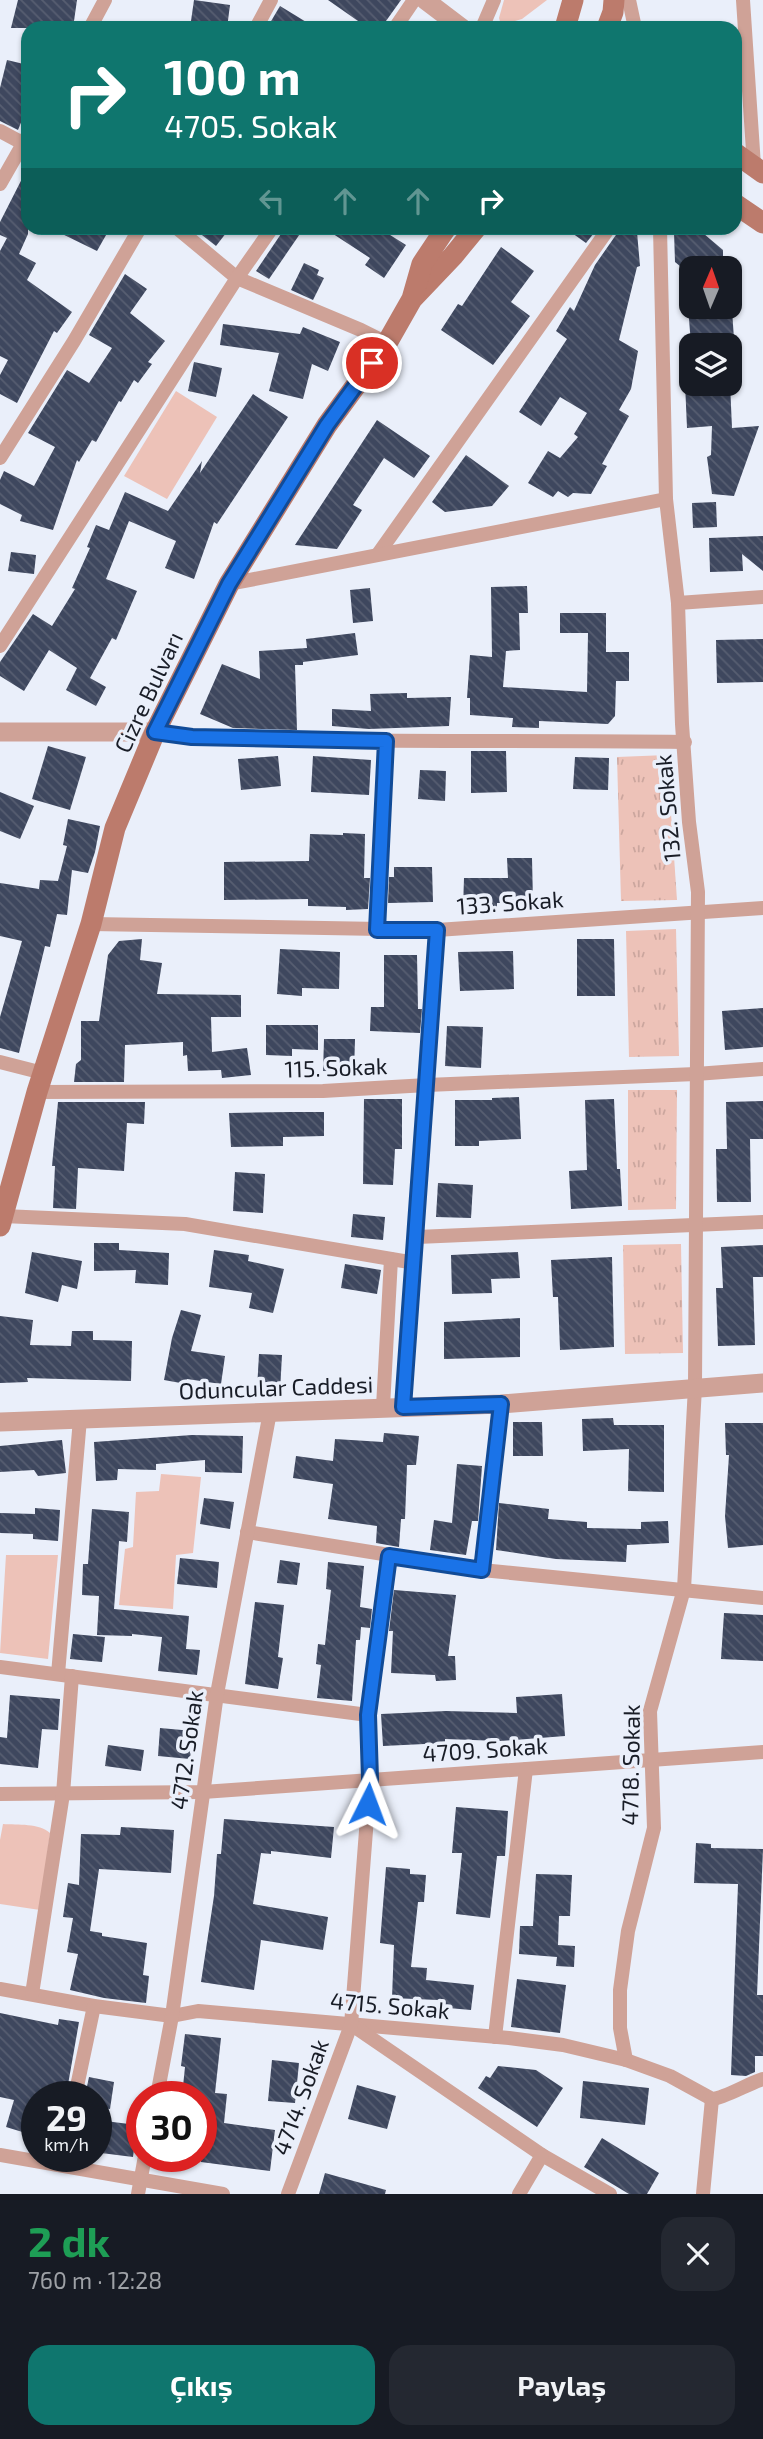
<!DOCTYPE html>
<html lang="tr">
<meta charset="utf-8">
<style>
:root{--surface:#171b24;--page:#242831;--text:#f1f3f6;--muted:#9ea1a6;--accent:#0f766e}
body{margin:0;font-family:"Exo 2",sans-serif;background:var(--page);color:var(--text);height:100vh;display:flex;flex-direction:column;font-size:26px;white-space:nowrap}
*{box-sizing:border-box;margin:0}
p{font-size:23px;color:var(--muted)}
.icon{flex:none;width:38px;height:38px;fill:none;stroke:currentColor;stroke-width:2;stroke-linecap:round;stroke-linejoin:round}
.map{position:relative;height:2194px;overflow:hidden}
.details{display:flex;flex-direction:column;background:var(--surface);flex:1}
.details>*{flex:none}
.hud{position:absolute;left:21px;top:21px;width:721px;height:214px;border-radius:21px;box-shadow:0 2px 5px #0004;background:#0f766e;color:#fff;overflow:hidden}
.needle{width:46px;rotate:2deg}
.controls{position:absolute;left:679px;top:256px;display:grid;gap:14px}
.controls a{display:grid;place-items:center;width:63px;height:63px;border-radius:14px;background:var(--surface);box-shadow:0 2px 5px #0004;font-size:35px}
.speed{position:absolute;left:21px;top:2081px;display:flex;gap:14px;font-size:35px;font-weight:700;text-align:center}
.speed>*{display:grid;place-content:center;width:91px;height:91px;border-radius:50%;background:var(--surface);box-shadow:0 2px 5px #0004;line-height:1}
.speed small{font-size:18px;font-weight:400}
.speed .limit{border:10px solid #d22;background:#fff;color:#111}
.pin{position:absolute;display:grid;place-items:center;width:60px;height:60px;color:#fff;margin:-30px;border:4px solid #fff;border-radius:50%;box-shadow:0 2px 7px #0007}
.me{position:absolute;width:77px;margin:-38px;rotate:3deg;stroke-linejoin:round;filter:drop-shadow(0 0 5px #0008)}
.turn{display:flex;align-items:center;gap:24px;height:147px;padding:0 28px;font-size:32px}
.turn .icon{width:91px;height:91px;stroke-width:2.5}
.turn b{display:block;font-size:49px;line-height:60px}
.lanes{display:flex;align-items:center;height:66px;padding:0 28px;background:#0003;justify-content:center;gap:35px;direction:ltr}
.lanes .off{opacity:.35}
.round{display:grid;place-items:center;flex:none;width:74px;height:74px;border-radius:21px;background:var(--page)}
.overview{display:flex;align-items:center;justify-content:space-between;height:119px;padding:0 28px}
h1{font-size:42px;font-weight:700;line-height:52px;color:#1e9e55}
.action{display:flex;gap:14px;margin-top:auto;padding:14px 28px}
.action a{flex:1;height:80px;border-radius:21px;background:var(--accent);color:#fff;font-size:28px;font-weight:700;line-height:80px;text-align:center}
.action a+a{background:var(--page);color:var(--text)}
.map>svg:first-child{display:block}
.green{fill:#edc2b8}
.park{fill:url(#park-tufts)}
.building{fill:url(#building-back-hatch)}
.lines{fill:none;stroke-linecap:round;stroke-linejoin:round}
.minor{stroke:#cfa297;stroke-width:14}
.tertiary{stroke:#cfa297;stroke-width:19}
.secondary{stroke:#bc7b6c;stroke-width:21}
.route-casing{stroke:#114b97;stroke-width:18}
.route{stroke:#1a73e8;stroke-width:12}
.labels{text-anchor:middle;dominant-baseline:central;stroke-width:7;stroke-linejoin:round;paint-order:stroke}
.street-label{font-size:23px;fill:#191d27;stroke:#eaeffa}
</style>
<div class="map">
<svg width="763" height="2194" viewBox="0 0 763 2194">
<defs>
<pattern id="park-tufts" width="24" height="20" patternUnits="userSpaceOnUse" patternTransform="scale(1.75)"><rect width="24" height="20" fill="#edc2b8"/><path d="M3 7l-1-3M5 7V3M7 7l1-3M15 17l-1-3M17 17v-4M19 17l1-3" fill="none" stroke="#cba69e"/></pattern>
<pattern id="building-back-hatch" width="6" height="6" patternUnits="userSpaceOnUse" patternTransform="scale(1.75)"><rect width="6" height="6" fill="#3e475e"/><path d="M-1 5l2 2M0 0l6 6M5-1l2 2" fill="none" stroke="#575e71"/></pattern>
</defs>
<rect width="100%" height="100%" fill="#eaeffa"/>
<!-- green -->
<g class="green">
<polygon points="504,0 547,0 522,19 501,25 499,18"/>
<polygon points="176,391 217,417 167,499 124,476"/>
<polygon points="161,1474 201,1477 193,1553 176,1555 173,1609 119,1605 125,1549 133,1547 136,1492 159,1491"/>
<polygon points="6,1555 58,1555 48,1659 0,1653"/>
<path d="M3 1824C18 1825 39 1823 50 1833L40 1910 0 1904V1840Z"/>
</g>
<!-- park -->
<g class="park">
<polygon points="667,755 677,900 621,901 617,757"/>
<polygon points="676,929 679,1056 629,1057 626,931"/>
<polygon points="628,1090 677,1090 676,1209 628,1210"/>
<polygon points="681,1244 683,1353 625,1354 623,1245"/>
</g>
<!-- building -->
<g class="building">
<polygon points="18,0 77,0 73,28 11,28"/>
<polygon points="194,0 230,5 227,28 190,28"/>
<polygon points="328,0 401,0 381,28 368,28"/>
<polygon points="280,6 316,28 267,28"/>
<polygon points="7,60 28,65 28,105 18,130 0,121 0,88"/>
<polygon points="28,167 28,234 19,254 36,263 27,280 72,312 57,333 54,331 17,403 0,394 0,375 8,360 0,356 0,251 7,238 0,235 0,222"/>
<polygon points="50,228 110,228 97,251"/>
<polygon points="193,228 230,228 216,246"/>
<polygon points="285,228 304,228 269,279 256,271"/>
<polygon points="324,228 379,228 406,245 384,278 365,265 370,258"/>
<polygon points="565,228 598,228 586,243"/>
<polygon points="678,228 697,228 723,250 723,259 716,268 691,268 691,275 675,262 674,232"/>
<polygon points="618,232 637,232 640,266 637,267 619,340 638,351 631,389 619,410 629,416 602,464 607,466 591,494 573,493 568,497 558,491 553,497 528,483 548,451 560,458 578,437 574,434 587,413 560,397 541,426 519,412 567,339 556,331 570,307 574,311 595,265"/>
<polygon points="501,247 534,271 511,302 530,316 493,365 441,330 458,304 462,306"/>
<polygon points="304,263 319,270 317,275 324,278 313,300 291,290"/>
<polygon points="125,274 147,289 130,313 165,341 148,362 152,364 138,383 134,380 121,402 119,401 96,442 92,440 79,462 77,460 53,530 20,521 22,515 0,504 0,480 4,471 34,486 55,447 28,433 67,370 89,383 112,348 89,335"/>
<polygon points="688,306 727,306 728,311 732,310 734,339 727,339 728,345 691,345"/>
<polygon points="223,324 300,334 303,327 340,342 328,371 312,364 303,399 269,391 279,353 220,345"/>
<polygon points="194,362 222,368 216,397 188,391"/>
<polygon points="685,383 730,383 732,428 759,426 734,496 712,494 707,457 711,455 712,426 687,428"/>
<polygon points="253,394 288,417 217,524 214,522 194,579 165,568 176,541 129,521 106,579 137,591 116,640 112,638 90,678 106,687 96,706 66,690 77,668 49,650 24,691 0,676 0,662 33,614 52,626 75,589 72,588 90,548 87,547 96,525 109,530 125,492 168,511 202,461 200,473"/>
<polygon points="377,420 430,456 414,478 384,458 353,505 362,510 337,549 295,545"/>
<polygon points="466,455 509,486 492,506 445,512 432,502"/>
<polygon points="716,502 717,527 693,528 692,503"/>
<polygon points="763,536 763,571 742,554 743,571 710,572 709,538"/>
<polygon points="11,552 36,555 34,574 8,571"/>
<polygon points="527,586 528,613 519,613 520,650 506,651 503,687 587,692 588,633 560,633 560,613 606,613 606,652 629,652 629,681 616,681 615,716 608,724 539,721 539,728 512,727 513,718 470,715 470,698 467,698 470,655 492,657 491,587"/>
<polygon points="370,588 373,621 353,623 350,590"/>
<polygon points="355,633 358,655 303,662 303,665 295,665 297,730 233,728 200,714 222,664 260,679 259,651 307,648 306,639"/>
<polygon points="763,639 763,682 717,683 716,640"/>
<polygon points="407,693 407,698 451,697 449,726 369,729 332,726 332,709 371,711 370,694"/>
<polygon points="48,746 86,757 70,810 32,799"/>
<polygon points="471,751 506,751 507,792 471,793"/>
<polygon points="278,756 281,786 241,790 238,759"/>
<polygon points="313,756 371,760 369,795 311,792"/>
<polygon points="575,757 609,758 608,790 573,789"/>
<polygon points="420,770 446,771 445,801 418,799"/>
<polygon points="0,792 34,806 20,839 0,831"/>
<polygon points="68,819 100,826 95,852 88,873 72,870 67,915 57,914 50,947 45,946 19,1053 0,1048 0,1017 22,941 0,936 0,883 39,889 40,880 58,881 67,846 63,845"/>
<polygon points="343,833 365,834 364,878 370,878 368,909 346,910 346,907 308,906 308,899 224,900 224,862 309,861 310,834 343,835"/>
<polygon points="507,858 532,858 533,902 497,903 497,909 463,908 464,878 508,878"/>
<polygon points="394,867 432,867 433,902 388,903 389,877 394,877"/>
<polygon points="142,939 140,960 162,963 157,994 241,995 241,1017 211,1017 212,1052 247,1048 251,1075 222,1078 221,1070 188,1071 187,1055 183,1056 183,1042 125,1045 124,1082 74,1082 76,1064 81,1060 81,1021 99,1021 108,955 119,941"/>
<polygon points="577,939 614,939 615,996 577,996"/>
<polygon points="280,949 340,952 339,989 302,988 302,996 277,994"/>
<polygon points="513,951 514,989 460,991 458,952"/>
<polygon points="384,955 417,955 418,1009 422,1009 420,1033 370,1031 371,1007 384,1007"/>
<polygon points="763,1008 763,1047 725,1050 722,1011"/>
<polygon points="266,1025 318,1025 318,1050 292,1049 292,1056 266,1055"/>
<polygon points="447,1026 483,1027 481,1068 445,1066"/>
<polygon points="324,1039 355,1039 354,1072 323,1071"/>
<polygon points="519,1097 521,1139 479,1141 479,1146 455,1146 455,1100 492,1100 492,1098"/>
<polygon points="364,1099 402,1099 402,1149 395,1149 393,1185 363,1184"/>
<polygon points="614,1099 617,1169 620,1169 622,1206 571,1209 569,1171 587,1170 585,1100"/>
<polygon points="763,1101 763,1139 750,1139 751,1202 717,1202 716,1149 727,1149 726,1102"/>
<polygon points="58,1102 145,1102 144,1124 127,1123 124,1171 78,1168 76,1209 53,1208 55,1166 52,1166"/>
<polygon points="292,1112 324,1112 324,1136 283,1137 283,1146 231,1147 229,1113"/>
<polygon points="235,1172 265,1174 263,1213 233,1211"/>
<polygon points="438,1183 473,1185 471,1218 436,1217"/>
<polygon points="353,1214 385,1217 383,1240 351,1237"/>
<polygon points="94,1243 119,1243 119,1250 169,1253 168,1285 135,1283 136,1270 94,1271"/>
<polygon points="763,1245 763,1277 753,1277 755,1345 718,1346 716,1288 723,1288 721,1247"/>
<polygon points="214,1250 249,1255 248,1261 284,1269 273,1313 249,1308 252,1293 209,1287"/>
<polygon points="32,1252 82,1261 77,1289 62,1285 58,1302 25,1293"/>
<polygon points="518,1252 520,1278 491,1279 492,1293 452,1294 451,1255"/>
<polygon points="612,1257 614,1347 560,1350 558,1297 553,1297 551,1260"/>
<polygon points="345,1264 381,1270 377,1294 341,1288"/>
<polygon points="181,1310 201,1315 191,1351 225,1356 221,1384 187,1379 186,1384 164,1380 172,1338"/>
<polygon points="0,1316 33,1320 30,1345 71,1346 72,1331 93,1331 93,1340 132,1341 131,1381 27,1378 28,1382 0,1383"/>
<polygon points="520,1318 520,1357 444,1359 444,1322"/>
<polygon points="259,1354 282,1355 280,1391 257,1389"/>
<polygon points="613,1418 614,1425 664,1425 664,1492 628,1491 629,1449 583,1451 582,1419"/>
<polygon points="513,1422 542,1422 543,1456 513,1456"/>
<polygon points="725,1423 763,1423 763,1545 728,1548 725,1516 729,1455 726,1455"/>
<polygon points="384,1433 419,1436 416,1465 407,1465 405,1519 401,1519 399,1547 376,1543 377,1526 328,1519 333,1484 293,1478 296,1456 333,1461 335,1439 383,1442"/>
<polygon points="192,1435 243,1436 242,1473 205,1472 205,1460 156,1464 156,1470 118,1469 117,1480 96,1481 94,1442"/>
<polygon points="62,1440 66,1473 38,1476 34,1470 0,1472 0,1446"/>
<polygon points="457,1464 482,1466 478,1521 472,1521 466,1555 430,1550 434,1520 452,1523"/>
<polygon points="204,1498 234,1502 230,1529 200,1524"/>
<polygon points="499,1503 549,1509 548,1519 587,1522 587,1528 641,1529 641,1522 668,1521 669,1543 627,1545 626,1562 556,1559 496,1550"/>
<polygon points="35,1508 60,1510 58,1541 33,1539 33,1534 0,1533 0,1513 35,1514"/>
<polygon points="92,1509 129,1512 127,1542 119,1541 114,1609 189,1616 186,1649 200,1650 197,1675 158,1671 162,1637 132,1634 132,1636 97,1635 99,1596 82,1595 83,1564 88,1564"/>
<polygon points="180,1558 219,1562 217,1588 177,1584"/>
<polygon points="280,1560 300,1563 297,1585 277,1583"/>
<polygon points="328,1562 364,1566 360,1607 372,1609 370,1628 361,1627 360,1640 356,1640 352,1701 317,1698 321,1665 316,1664 318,1644 325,1645 331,1590 326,1589"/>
<polygon points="394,1590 456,1595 448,1656 455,1656 456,1680 436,1681 435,1675 391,1673 393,1631 389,1631"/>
<polygon points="255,1602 284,1605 278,1657 283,1658 278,1689 245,1684"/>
<polygon points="724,1613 763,1615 763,1661 721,1659"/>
<polygon points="73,1634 105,1637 102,1662 70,1659"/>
<polygon points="562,1694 565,1736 500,1741 445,1739 445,1743 383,1746 381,1714 446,1711 517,1713 516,1697"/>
<polygon points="10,1695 60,1699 58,1730 42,1729 38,1768 0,1764 0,1737 7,1738"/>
<polygon points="160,1728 193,1731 190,1759 158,1756"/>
<polygon points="108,1745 144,1750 141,1771 105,1766"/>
<polygon points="456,1807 508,1811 505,1856 497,1856 490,1918 456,1914 462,1853 452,1853"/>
<polygon points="224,1819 334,1827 331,1858 271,1851 271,1854 261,1853 253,1904 328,1917 323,1950 261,1940 254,1990 201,1982 214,1896 217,1854 221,1854"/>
<polygon points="121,1827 174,1830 171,1873 99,1869 90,1931 102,1933 102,1936 147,1943 143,1975 149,1976 146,2003 104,1998 70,1990 78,1954 67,1952 73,1918 63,1917 68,1883 79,1885 81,1834 120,1835"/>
<polygon points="696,1843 711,1844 711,1848 763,1849 757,1995 763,1995 763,2056 755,2056 755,2072 746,2076 731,2075 738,1884 694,1883"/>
<polygon points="386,1867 410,1869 410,1874 426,1875 424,1902 418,1902 411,1967 427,1968 426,1980 474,1985 471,2010 437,2007 438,2000 392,1998 394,1945 380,1943"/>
<polygon points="536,1874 572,1875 570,1916 559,1916 558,1945 575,1946 574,1967 556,1966 557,1957 519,1954 520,1926 533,1926"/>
<polygon points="517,1979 566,1985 560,2033 511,2027"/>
<polygon points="0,2013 58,2025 59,2019 79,2022 66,2096 37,2096 37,2109 29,2134 6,2127 14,2100 0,2097"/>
<polygon points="185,2034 221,2038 215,2093 227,2094 224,2123 275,2130 270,2171 201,2162 201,2096 182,2096 185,2067 181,2066"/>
<polygon points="272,2060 299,2063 295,2103 268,2101"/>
<polygon points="498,2066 536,2070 563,2088 537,2127 478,2088 486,2076 490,2078"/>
<polygon points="89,2077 114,2082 110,2109 96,2107 96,2096 85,2096"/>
<polygon points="583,2081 649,2088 645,2125 580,2118"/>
<polygon points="357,2085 396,2096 387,2129 348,2119"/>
<polygon points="105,2121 137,2125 133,2157 101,2153"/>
<polygon points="602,2138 659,2173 647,2194 629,2194 584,2167"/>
<polygon points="325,2173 386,2190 385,2194 319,2194"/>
</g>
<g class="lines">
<!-- minor -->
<g class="minor">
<polyline points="629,0 635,28"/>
<polyline points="743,0 754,166"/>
<polyline points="90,28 105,0"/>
<polyline points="256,28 271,0"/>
<polyline points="395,28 414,0"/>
<polyline points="482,28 494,0"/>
<polyline points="0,131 28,146"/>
<polyline points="0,184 28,135"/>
<polyline points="177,228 237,278 361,330 387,343"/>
<polyline points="0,458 74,341 140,228"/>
<polyline points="378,554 609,228"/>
<polyline points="229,584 666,499"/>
<polyline points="678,603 763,597"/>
<polyline points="0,646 237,278 272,228"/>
<path d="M155 732C210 739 266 738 321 740 442 742 563 740 685 742"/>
<polyline points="91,924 437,930 763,908"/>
<polyline points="377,930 386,741"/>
<polyline points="0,1062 43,1073"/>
<polyline points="37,1092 323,1091 427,1085 696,1074 763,1069"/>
<polyline points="3,1216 185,1224 415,1263"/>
<polyline points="417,1237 763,1222"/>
<polyline points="383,1407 391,1259"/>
<polyline points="403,1407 437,930"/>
<polyline points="247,1532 482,1570 763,1598"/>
<polyline points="482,1570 501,1404"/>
<polyline points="0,1667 368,1715"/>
<polyline points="58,1674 80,1419"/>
<polyline points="0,1794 203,1792 763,1752"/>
<path d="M0 1989 94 2006 172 2016 198 2011 509 2038 563 2045 626 2060 670 2076 712 2099C725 2098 747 2084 763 2079"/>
<polyline points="32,1994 63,1794 72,1676"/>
<polyline points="352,2025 542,2155 610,2194"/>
<polyline points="495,2037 526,1769"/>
<polyline points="626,2060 620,2028 620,1990 628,1931 654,1828 650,1711 684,1589 695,1387 698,892 689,822 682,724 678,603 666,499 660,228"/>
<polyline points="75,2096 94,2006"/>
<polyline points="157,2096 172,2016 217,1694 270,1412"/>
<polyline points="0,2155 223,2194"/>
<polyline points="138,2194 145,2156"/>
<polyline points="288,2194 351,2025 370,1779 368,1715 389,1556"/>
<polyline points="519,2194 542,2155"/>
<polyline points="703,2194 712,2099"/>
</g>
<!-- tertiary -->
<g class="tertiary">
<polyline points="425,0 462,28"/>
<polyline points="0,732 155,732"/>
<polyline points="0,1422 501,1404 763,1383"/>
</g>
<!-- secondary -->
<g class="secondary">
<polyline points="565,28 573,0"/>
<polyline points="607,28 613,12 614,0"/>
<polyline points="735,153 763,173"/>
<polyline points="735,204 763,223"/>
<polyline points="414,297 453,256 476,228"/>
<polyline points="0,1226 37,1092 91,924 115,828 155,732 229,584 327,425 387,343 412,299 422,264 446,228"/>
</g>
</g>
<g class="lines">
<!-- route casing -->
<g class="route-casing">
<polyline id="route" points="368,1804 370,1779 368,1715 389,1556 482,1570 501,1404 403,1407 437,930 377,930 386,741 192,737 155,732 229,584 327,425 372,363"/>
</g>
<!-- route -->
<use href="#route" class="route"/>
</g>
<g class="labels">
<!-- street labels -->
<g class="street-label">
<text transform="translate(148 692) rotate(-65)">Cizre Bulvarı</text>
<text transform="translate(667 808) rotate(-95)">132. Sokak</text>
<text transform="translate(510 902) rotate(-4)">133. Sokak</text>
<text transform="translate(336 1067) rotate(-2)">115. Sokak</text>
<text transform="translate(276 1387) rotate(-2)">Oduncular Caddesi</text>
<text transform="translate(485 1749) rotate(-4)">4709. Sokak</text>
<text transform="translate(186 1750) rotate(-82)">4712. Sokak</text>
<text transform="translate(630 1765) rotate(-89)">4718. Sokak</text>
<text transform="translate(390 2005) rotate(5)">4715. Sokak</text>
<text transform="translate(300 2097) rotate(-70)">4714. Sokak</text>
</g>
</g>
</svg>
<div class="controls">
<a><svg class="needle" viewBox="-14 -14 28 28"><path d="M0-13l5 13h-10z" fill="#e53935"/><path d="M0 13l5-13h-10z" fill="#9ea1a6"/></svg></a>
<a><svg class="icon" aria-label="layers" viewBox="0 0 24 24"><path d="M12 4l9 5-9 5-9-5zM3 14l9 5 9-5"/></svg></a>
</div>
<div class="speed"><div>29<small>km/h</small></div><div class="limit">30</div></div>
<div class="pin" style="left:372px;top:363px;background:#d93025"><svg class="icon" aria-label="arrive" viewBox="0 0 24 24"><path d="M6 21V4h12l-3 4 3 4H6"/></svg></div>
<svg class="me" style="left:368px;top:1804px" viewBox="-20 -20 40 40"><path d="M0-17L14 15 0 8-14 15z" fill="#1a73e8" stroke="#fff" stroke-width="4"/></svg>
<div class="hud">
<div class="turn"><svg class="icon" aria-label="right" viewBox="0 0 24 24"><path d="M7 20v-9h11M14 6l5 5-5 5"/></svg><div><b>100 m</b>4705. Sokak</div></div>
<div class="lanes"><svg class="icon off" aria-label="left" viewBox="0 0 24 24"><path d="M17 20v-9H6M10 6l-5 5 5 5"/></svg><svg class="icon off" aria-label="ahead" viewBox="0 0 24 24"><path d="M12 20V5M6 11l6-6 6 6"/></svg><svg class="icon off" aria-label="ahead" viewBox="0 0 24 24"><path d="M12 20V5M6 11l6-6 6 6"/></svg><svg class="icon" aria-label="right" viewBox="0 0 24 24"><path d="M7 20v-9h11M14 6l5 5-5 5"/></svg></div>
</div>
</div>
<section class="details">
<div class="overview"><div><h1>2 dk</h1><p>760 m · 12:28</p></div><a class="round"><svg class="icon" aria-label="close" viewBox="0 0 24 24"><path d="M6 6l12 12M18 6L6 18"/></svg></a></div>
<div class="action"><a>Çıkış</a><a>Paylaş</a></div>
</section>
